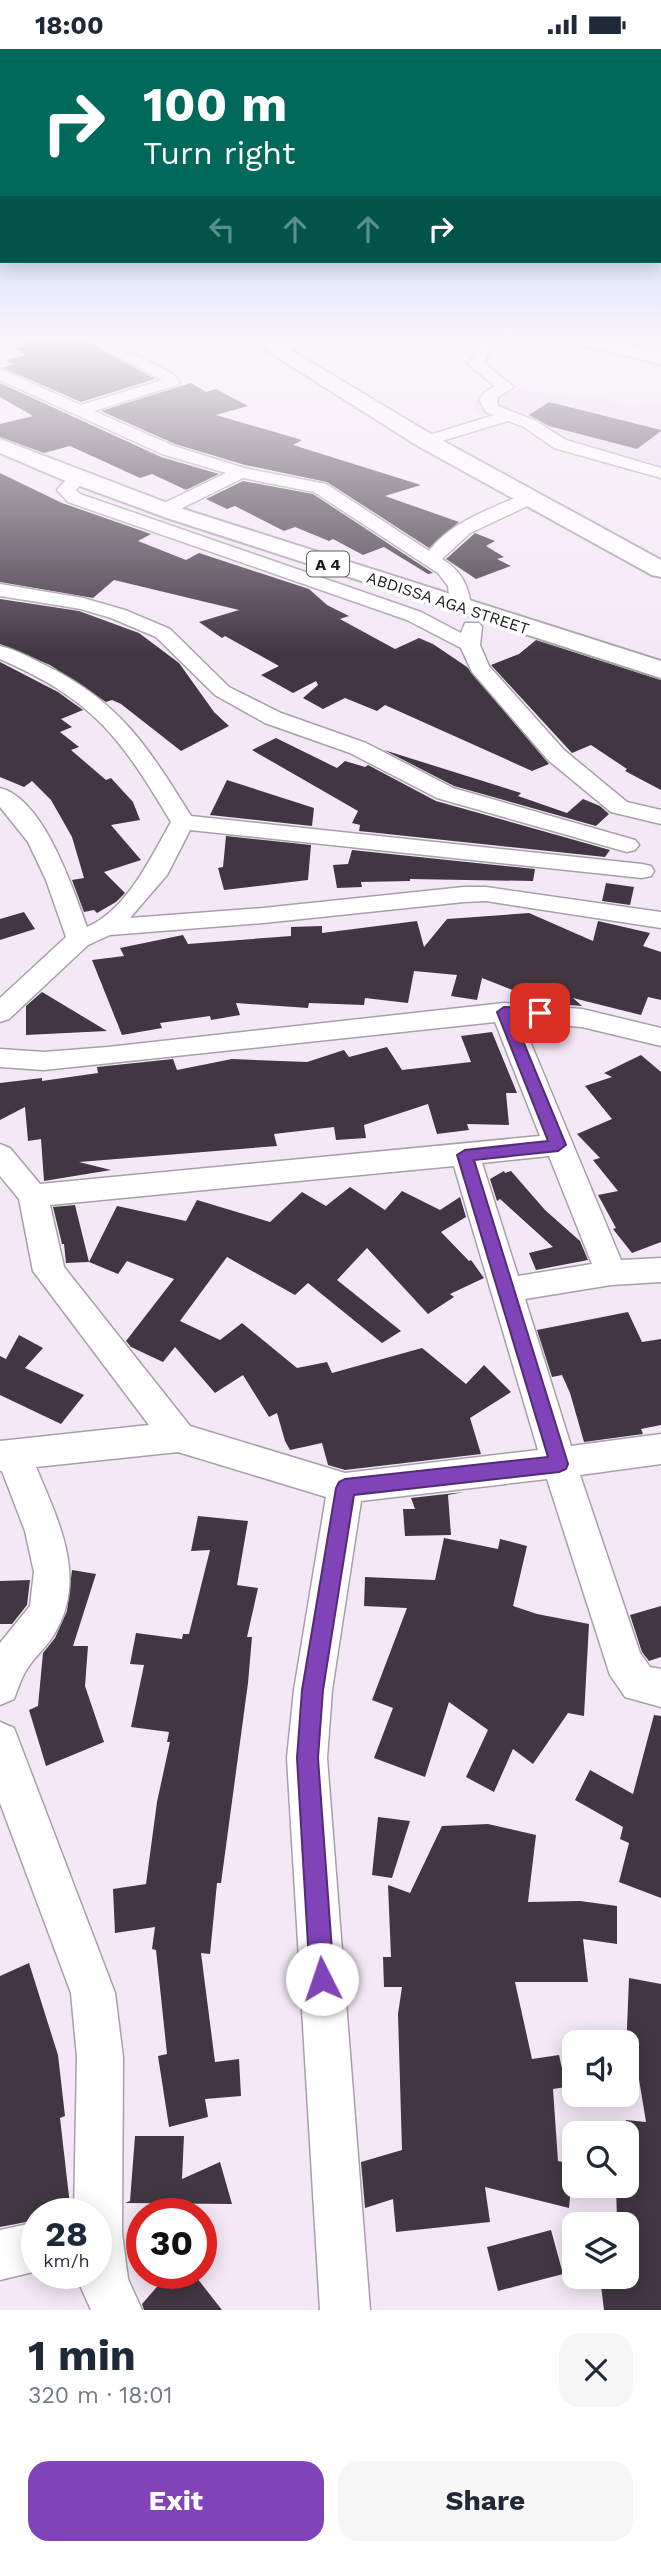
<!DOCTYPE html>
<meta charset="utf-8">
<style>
:root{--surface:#fff;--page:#f6f6f7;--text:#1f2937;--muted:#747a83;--accent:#8043b8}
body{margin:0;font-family:"Work Sans",sans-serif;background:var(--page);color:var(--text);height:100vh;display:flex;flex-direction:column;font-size:26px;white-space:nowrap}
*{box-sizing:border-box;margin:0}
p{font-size:23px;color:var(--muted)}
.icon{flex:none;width:38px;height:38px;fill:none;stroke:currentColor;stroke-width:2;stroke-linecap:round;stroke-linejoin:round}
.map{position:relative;height:2261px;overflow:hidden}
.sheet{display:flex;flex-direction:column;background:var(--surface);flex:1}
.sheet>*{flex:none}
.banner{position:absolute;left:0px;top:0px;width:662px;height:214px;box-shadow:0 4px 18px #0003;background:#00695c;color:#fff;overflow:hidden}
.buttons{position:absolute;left:562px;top:1981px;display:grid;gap:14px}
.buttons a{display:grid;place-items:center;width:77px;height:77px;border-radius:14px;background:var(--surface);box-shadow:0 4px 18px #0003;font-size:35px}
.speed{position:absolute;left:21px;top:2149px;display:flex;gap:14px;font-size:35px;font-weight:700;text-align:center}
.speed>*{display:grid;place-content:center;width:91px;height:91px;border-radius:50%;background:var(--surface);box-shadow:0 4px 18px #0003;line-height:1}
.speed small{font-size:18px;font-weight:400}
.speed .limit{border:10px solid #d22;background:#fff;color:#111}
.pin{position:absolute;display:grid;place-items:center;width:60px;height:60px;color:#fff;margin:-30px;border-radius:14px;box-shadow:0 4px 10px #0006}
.me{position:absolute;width:77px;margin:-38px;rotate:356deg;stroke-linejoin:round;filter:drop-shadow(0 0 5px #0008)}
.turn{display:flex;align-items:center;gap:24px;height:147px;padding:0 28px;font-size:32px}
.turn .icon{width:91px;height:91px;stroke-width:2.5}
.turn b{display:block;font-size:49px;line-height:60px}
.lanes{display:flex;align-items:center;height:66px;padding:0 28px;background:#0003;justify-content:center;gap:35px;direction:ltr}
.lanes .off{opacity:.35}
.round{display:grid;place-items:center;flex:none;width:74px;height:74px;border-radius:21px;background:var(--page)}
.head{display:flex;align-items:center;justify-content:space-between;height:119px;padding:0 28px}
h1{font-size:42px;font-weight:700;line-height:52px}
.primary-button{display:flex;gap:14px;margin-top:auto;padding:14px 28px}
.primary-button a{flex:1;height:80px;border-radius:21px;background:var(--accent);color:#fff;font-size:28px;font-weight:700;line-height:80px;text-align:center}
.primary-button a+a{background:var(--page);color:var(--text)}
.status{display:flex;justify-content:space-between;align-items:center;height:49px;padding:0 35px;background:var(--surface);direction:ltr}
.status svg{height:19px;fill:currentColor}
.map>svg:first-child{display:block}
.commercial{fill:#e7d9ec}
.building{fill:#413743}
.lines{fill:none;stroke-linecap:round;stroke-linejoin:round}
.street-casing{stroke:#a99eac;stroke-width:3}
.secondary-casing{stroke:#a99eac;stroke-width:4}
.highway-casing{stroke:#a99eac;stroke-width:4}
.street{fill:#fff;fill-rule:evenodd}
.secondary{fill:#fff;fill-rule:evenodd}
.highway{fill:#fff;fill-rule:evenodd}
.route{fill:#8043b8;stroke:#532c78;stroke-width:2}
.labels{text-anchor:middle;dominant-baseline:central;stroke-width:7;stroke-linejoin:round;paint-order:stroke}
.shield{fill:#fff;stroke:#605d61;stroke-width:2}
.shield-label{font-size:16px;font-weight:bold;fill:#1c181d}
.far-street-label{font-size:16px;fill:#1c181d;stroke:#fff}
</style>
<div class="status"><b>18:00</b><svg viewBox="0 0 49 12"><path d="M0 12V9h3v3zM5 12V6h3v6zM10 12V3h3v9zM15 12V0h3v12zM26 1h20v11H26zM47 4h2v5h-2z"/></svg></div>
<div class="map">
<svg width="661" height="2261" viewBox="0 0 661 2261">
<rect width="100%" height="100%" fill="#f4e8f6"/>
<!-- commercial -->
<polygon class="commercial" points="496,338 589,350 594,347 633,359 648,353 661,356 661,419 473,362 476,351"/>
<!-- building -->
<g class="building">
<polygon points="7,287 76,287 155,330 81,353 3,319 14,315 6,311 26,306 14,299 25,297"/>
<polygon points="0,334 161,408 219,425 186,441 152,425 140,429 70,397 44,404 0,388 0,375 33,367 0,348"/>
<polygon points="191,334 206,343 216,340 248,357 216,366 302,391 293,396 421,436 385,447 459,473 429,499 327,433 245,416 175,395 101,362"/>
<polygon points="549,353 661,381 661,382 637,400 549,377 529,366"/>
<polygon points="0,424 62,454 151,485 138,492 186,511 199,504 309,540 327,556 349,567 340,570 395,600 419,589 433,595 467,618 549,715 532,722 385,656 377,662 345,649 323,660 303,649 318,636 316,632 293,644 261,626 279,617 225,587 222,589 199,573 239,561 114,531 93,549 0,533"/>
<polygon points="243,432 313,445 433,524 428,525 384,498 363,506 333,490 329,492 295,478 284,482 235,457 227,460 206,450"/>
<polygon points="475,484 495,492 486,497 504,508 497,510 511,517 476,530 446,510"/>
<polygon points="0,550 79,562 139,584 179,614 214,663 229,677 181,702 121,655 112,651 106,653 50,616 0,595"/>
<polygon points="536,591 661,631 661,741 625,722 627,720 591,696 572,704 491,616 519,605"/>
<polygon points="0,613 58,643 83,661 61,670 72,678 60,683 79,698 71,701 106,731 111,729 133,753 140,771 111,776 141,811 104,823 125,844 116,853 97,864 94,861 84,863 72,831 84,829 72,788 51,751 32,732 24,738 0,728"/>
<polygon points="276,689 337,719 345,712 365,718 368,716 436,752 610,801 605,808 359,782 360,776 352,774 358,762 252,701"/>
<polygon points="384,701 521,744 518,747 567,764 583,750 600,757 609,765 596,777 454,737"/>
<polygon points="227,731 314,759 312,777 210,766"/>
<polygon points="226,787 311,796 308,831 224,841 218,819 223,818"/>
<polygon points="352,801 535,820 533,832 410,830 410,832 361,833 362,838 337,839 333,816 348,815"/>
<polygon points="606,834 634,838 630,856 602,852"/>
<polygon points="24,863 35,880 0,891 0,870"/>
<polygon points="529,864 593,892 598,872 650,884 643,897 661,903 661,951 648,948 641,966 573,949 582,957 545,954 482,929 477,951 451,947 457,926 414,922 408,954 365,949 364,956 309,954 308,959 236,954 240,966 211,971 210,967 160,974 162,979 122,986 92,911 124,907 120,899 183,886 188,895 291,887 291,878 322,877 322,884 417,872 424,898 447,870"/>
<polygon points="42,943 107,982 26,986 26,957"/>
<polygon points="492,983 517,1044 506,1044 509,1076 467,1075 469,1081 437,1085 428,1055 364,1076 366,1089 336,1091 334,1078 274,1085 277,1097 79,1113 111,1121 44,1132 41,1090 28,1092 25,1058 0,1071 0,1034 42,1029 42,1032 98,1024 97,1018 173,1010 177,1021 232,1010 307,1013 344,1001 349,1008 387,998 402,1021 471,1013 461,987"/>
<polygon points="641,1006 661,1023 661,1193 632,1204 613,1180 616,1179 598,1146 618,1142 593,1111 600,1109 577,1085 612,1070 585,1037 612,1028 604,1024"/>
<polygon points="504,1122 505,1124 511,1122 545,1161 580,1192 588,1211 536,1221 529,1204 553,1198 500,1150 497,1152 490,1130"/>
<polygon points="350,1138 385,1161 402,1142 440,1161 460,1148 466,1168 441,1183 469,1212 471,1211 484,1229 450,1245 454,1248 428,1265 367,1199 337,1231 401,1282 382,1294 308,1234 295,1246 227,1208 180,1272 220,1291 242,1274 297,1319 327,1313 332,1324 422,1299 466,1335 484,1316 511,1343 470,1369 481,1405 345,1421 328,1416 322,1394 290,1401 285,1392 277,1364 269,1368 243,1326 215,1344 175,1298 163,1313 131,1298 126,1292 174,1230 127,1212 118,1225 89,1213 117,1157 186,1172 197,1151 270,1173 302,1143 326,1157"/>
<polygon points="75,1156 89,1213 66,1214 64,1195 62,1195 53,1158"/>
<polygon points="628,1263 642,1293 661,1290 661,1376 641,1380 643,1385 584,1393 570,1344 562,1326 552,1328 537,1281"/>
<polygon points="19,1286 43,1299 25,1319 84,1346 61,1375 0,1346 0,1307 6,1310"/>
<polygon points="464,1443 448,1446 451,1486 405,1487 403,1460 415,1460 411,1449"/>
<polygon points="198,1467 248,1472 237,1536 258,1539 247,1588 252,1588 248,1634 221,1834 217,1834 210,1905 201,1904 215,2013 239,2010 241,2047 205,2050 208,2068 169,2078 158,2007 167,2005 156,1901 152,1900 155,1878 115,1884 113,1840 146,1835 157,1753 170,1693 167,1693 169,1683 131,1678 144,1616 130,1615 136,1584 182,1590 183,1585 189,1585 210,1501 191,1502"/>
<polygon points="444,1489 498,1500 500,1490 527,1497 513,1557 537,1565 589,1575 584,1667 568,1664 533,1715 513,1700 494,1743 466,1728 488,1681 449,1653 425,1728 374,1709 393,1659 372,1651 407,1559 364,1557 365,1528 435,1531"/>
<polygon points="72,1521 96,1525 73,1597 88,1597 85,1637 104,1693 46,1717 29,1661 38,1657 43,1604 55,1589 67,1562"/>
<polygon points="30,1531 27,1556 12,1575 0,1575 0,1532"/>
<polygon points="661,1557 661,1608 649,1612 642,1603 630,1566"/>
<polygon points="654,1666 661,1667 661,1849 619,1833 629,1794 620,1790 623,1778 575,1751 590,1721 633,1745"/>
<polygon points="378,1768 410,1772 392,1829 372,1826"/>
<polygon points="488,1775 536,1786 528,1853 580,1852 617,1857 617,1895 583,1890 588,1933 515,1933 532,2010 559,2006 566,2038 553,2040 558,2112 573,2115 569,2159 485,2138 490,2173 396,2183 393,2150 365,2159 361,2113 402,2101 398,1965 402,1938 384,1938 383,1908 391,1908 388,1836 410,1844 442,1777"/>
<polygon points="29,1914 58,2006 65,2067 60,2069 71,2165 37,2165 37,2171 0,2178 0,1927"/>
<polygon points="629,1929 661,1935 661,2261 604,2261 600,2228 626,2228 626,2173 617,2171 616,2137 626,2137 626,2071 646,2073 635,2006 626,2004"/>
<polygon points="135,2087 184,2087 182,2130 220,2113 232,2155 125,2154 130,2152"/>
<polygon points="551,2181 563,2225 498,2242 487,2198"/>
<polygon points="169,2224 193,2224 222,2261 144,2261 142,2255"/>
</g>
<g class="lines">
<!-- street casing -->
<g class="street-casing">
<g id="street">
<path d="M78 287H97L173 325 180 333 177 336 94 362 174 397 244 419 326 435 429 502C452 472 491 460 524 445L530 444 539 449 536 453 470 484 442 510C461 522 469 536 471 559L461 565 451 559 448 537 438 524 314 443 243 429 172 464H160L157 460 160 456 226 424 162 405 0 331V320L81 356 162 331Z"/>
<polygon points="307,287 329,287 279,305 272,301 274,298"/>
<polygon points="491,287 507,287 490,302 484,314 514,338 497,349 498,357 536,372 566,391 661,419 661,429 554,399 524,378 508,372 432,395 420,395 418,392 420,389 494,366 486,363 479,351 485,343 495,337 468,315 479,297"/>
<polygon points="632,287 661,287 661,295 634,290"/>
<polygon points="77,424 86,429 76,441 80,445 421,563 461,584 465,574 479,574 482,578 480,596 489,617 564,701 627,753 661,761 661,775 611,763 548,711 472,623 461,599 407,571 68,453 57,441 71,425"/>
<polygon points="0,535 83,549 125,561 170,580 229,638 281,664 366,694 453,739 635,791 639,796 635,801 627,803 437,749 350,704 265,674 215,646 156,588 111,569 81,560 0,547"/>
<path d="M0 597C17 601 33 610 49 618 122 655 149 700 191 767L642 815 651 817 654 822 651 827 642 829 190 781 167 826 130 869 263 859 464 838H486L661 863V879L486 852 464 853 263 874 110 886 88 896 9 970 0 973V949L66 888 46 831 28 793 0 758V739C44 750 73 840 87 878 127 861 151 808 171 773 120 688 94 651 0 610Z"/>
<path d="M504 954 582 960 661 979V997L582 978 522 973 621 1211 661 1209V1233L611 1236 525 1250 571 1397 661 1385V1415L580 1426 640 1604 650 1618 661 1620V1658L625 1648 610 1626 547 1430 361 1452 332 1641 327 1709 370 2261H320L287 1709 294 1641 326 1448 178 1403 36 1418C58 1471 87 1527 56 1582 48 1598 32 1609 24 1625 20 1633 17 1642 14 1650L0 1656V1594L30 1557 34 1523 25 1482 2 1422H0V1392L149 1376 33 1222 19 1150 0 1127V1095L10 1099 40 1135 540 1087 495 973 44 1021 0 1018V1000L44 1003 108 998ZM549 1107 592 1215 518 1227 482 1114ZM454 1117 538 1401 345 1424 190 1377 64 1218 50 1156Z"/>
<polygon points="0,1673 14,1679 115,1944 123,2008 122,2184 128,2230 142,2261 91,2261 79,2234 78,2224 96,2224 96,2165 74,2165 77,2008 71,1944 0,1754"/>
<polygon points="37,2173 37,2222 0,2231 0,2181"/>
</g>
</g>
<!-- secondary casing -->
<g class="secondary-casing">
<g id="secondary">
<polygon points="244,287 267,287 434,387 661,511 661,528 652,526 418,397"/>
<polygon points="557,287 591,287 661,303 661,315 559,291"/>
</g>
</g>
<!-- highway casing -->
<g class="highway-casing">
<polygon id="highway" points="0,390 183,460 661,612 661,629 167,469 61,430 0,404"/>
</g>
<!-- street -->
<use href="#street" class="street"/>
<!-- secondary -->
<use href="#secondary" class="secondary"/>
<!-- highway -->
<use href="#highway" class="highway"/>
</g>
<!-- sky -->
<linearGradient id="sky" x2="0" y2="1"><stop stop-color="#94beef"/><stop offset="0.48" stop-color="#faf5fb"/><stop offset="1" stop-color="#faf5fb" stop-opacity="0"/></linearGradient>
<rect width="661" height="604" fill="url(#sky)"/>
<!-- route -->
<polygon class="route" points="504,958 540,959 547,964 540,969 513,968 566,1096 558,1102 474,1111 568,1415 566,1420 559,1423 354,1446 323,1641 318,1709 334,1930 331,1938 322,1942 314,1938 310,1930 297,1709 302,1641 336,1439 339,1433 345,1430 548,1408 457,1106 465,1101 548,1092 497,963"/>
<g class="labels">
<!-- shield labels -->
<rect class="shield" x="307" y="502.5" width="42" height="25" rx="5"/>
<g class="shield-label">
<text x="328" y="515">A 4</text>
</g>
<!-- far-street labels -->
<g class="far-street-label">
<text transform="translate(448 554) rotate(18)">ABDISSA AGA STREET</text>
</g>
</g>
</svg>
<div class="buttons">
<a><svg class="icon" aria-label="sound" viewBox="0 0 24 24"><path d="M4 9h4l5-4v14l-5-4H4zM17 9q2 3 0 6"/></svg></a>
<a><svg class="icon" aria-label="search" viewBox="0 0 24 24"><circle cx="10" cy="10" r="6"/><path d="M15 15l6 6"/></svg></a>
<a><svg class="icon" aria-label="layers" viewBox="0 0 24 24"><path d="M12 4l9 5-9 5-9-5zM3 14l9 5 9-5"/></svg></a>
</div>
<div class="speed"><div>28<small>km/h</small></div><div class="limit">30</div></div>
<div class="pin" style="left:540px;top:964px;background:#d93025"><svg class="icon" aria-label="arrive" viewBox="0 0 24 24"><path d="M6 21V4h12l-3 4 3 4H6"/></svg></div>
<svg class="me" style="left:322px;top:1930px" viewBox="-20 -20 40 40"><circle r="19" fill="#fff"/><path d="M0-13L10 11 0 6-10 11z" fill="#8043b8"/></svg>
<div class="banner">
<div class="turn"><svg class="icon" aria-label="right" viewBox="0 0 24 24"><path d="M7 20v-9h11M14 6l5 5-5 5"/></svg><div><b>100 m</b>Turn right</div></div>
<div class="lanes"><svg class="icon off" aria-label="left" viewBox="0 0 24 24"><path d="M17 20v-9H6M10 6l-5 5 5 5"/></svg><svg class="icon off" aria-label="ahead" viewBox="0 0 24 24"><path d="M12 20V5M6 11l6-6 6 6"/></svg><svg class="icon off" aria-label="ahead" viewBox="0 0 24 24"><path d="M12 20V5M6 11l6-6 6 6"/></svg><svg class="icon" aria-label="right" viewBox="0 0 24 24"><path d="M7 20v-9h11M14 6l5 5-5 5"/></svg></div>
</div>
</div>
<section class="sheet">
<div class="head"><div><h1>1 min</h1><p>320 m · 18:01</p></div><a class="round"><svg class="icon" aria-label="close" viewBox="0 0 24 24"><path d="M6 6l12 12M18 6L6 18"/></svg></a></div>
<div class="primary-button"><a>Exit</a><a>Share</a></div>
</section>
